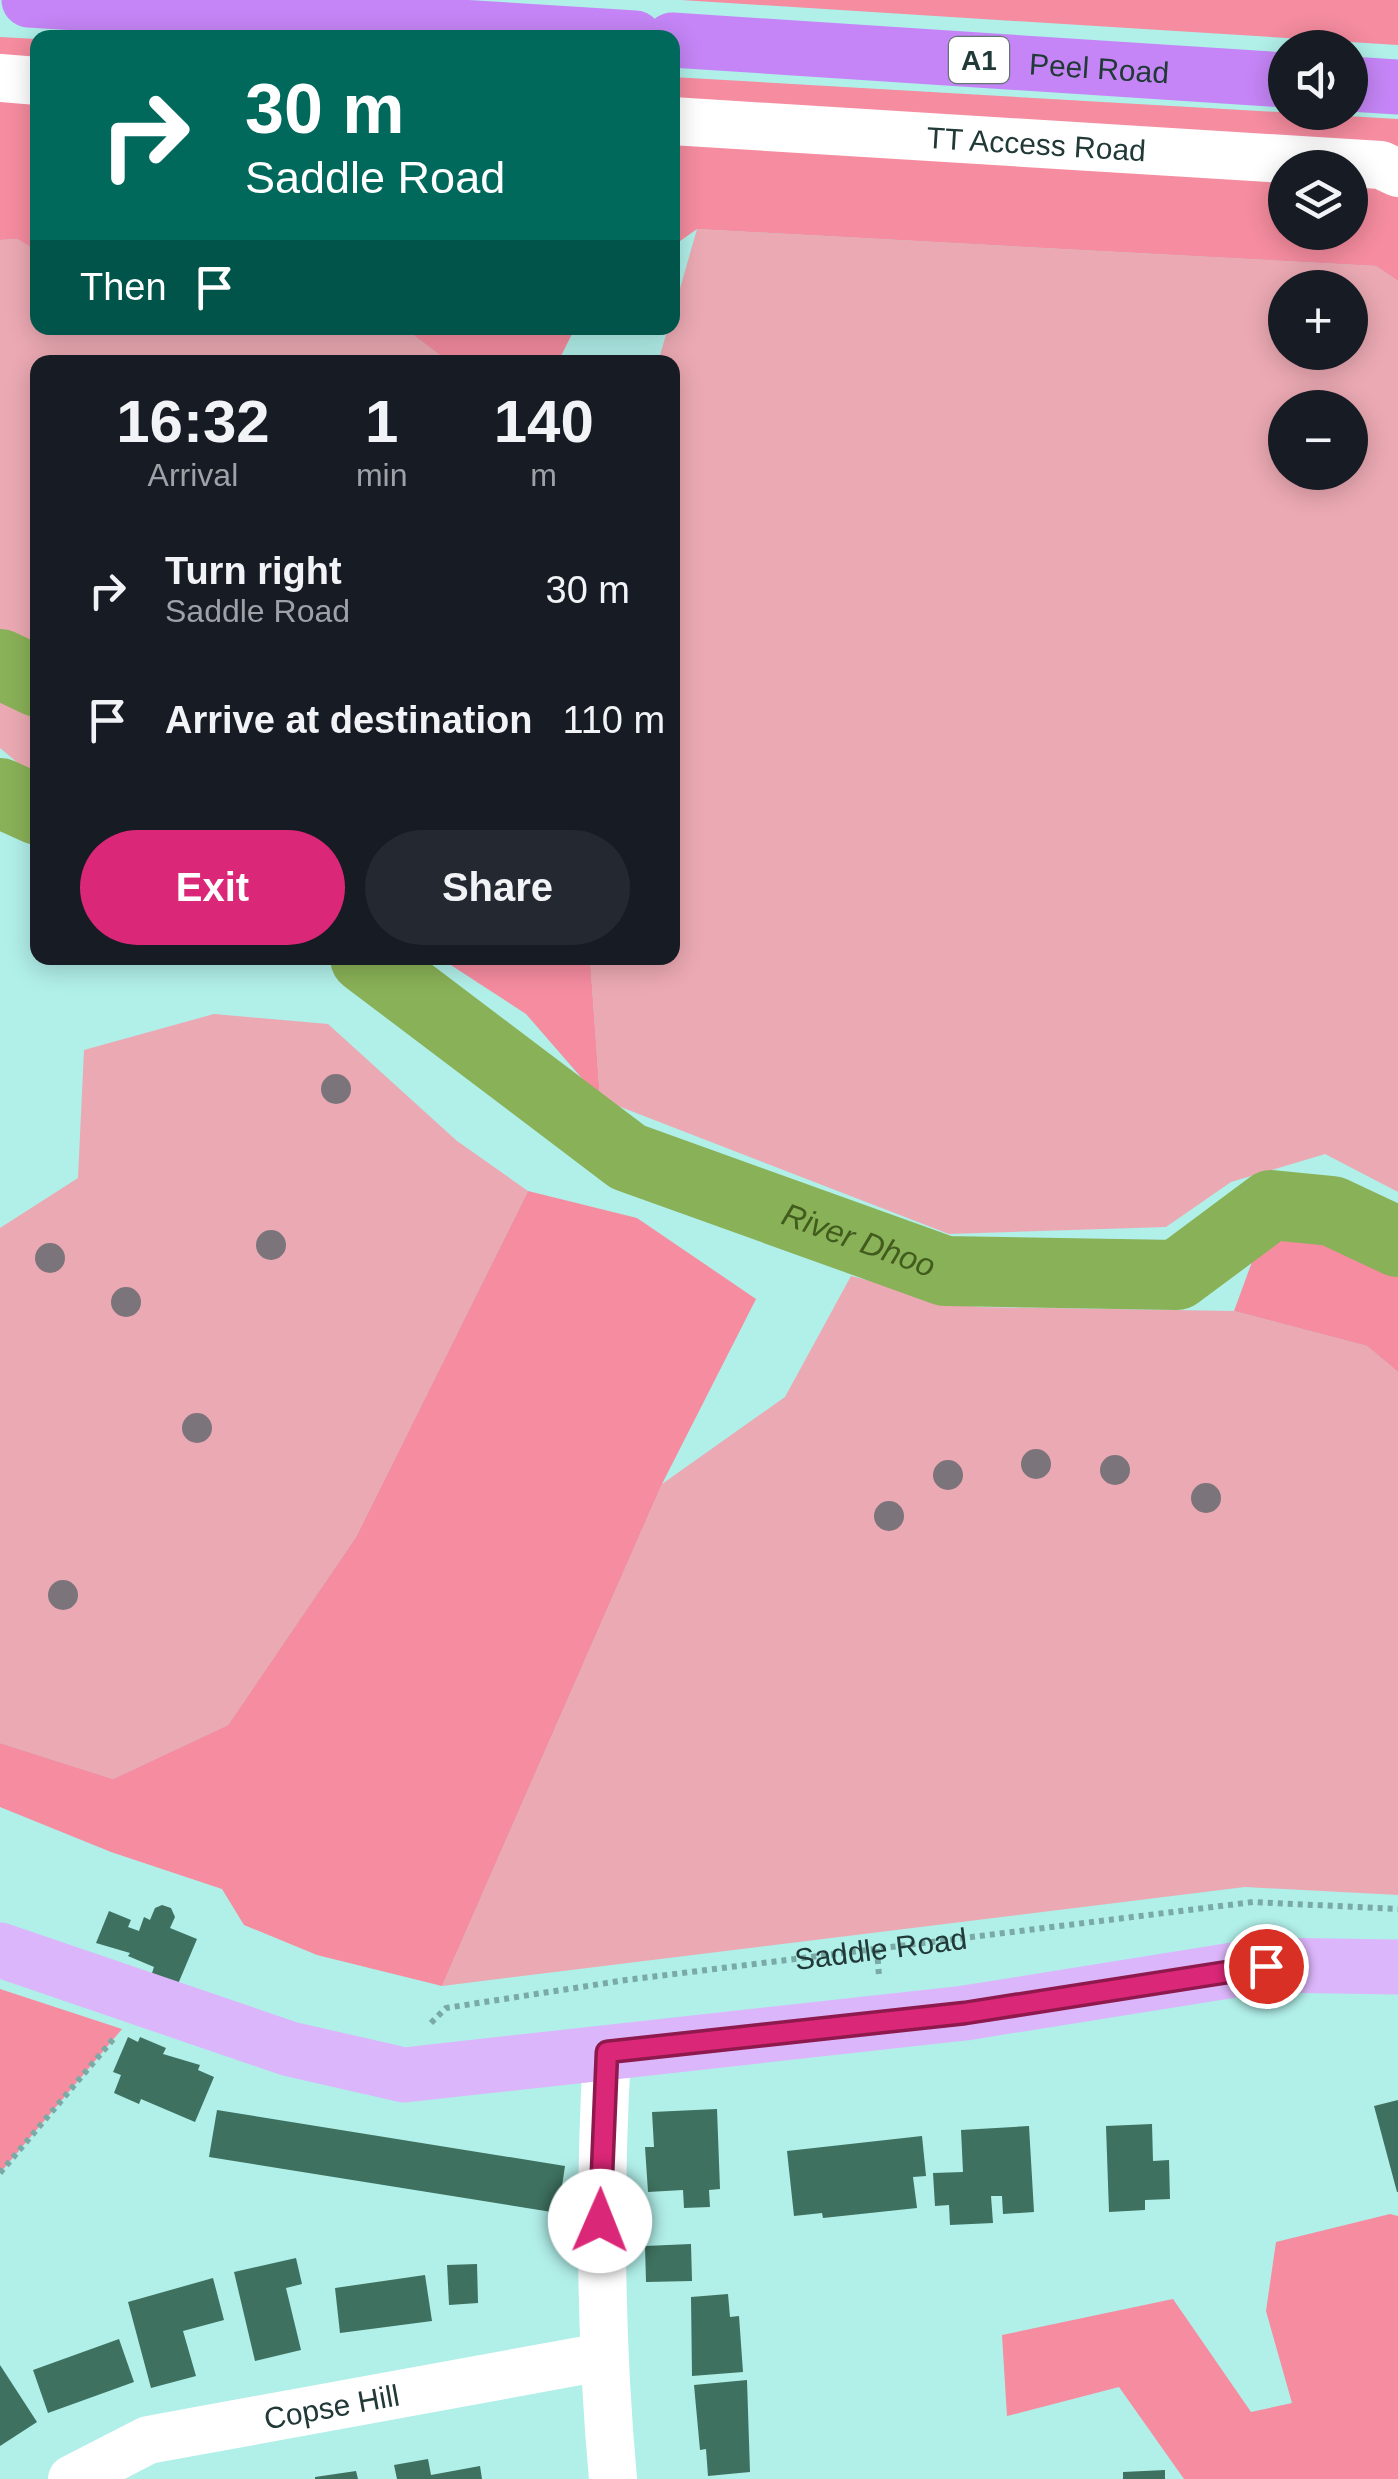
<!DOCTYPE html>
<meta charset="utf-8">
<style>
:root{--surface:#171b24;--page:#242831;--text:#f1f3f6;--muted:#9ea1a6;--accent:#db2777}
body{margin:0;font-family:Helvetica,sans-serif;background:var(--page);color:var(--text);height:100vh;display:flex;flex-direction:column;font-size:38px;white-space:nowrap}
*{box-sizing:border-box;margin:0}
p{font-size:32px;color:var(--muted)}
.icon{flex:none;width:55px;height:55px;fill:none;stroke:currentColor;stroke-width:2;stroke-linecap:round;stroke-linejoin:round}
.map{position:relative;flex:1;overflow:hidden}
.panel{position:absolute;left:30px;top:355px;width:650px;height:610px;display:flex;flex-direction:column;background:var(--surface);border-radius:20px;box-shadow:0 5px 25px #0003}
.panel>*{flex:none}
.top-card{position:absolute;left:30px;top:30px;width:650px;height:305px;border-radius:20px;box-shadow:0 5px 25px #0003;background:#00695c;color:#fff;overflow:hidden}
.controls{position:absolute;left:1268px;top:30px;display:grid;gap:20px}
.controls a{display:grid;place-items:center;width:100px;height:100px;border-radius:50%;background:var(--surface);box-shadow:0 5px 25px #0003;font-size:50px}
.pin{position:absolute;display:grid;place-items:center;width:85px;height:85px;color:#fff;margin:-42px;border:5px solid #fff;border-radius:50%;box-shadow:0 2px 10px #0007}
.me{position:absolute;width:110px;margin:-55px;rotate:1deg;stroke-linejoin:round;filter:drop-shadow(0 0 8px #0008)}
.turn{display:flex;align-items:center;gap:35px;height:210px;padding:0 50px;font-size:45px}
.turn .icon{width:130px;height:130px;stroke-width:2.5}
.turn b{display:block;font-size:70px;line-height:85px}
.then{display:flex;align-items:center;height:95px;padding:0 50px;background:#0003;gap:20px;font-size:38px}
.eta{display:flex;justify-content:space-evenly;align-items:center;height:170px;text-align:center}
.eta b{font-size:60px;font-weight:800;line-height:70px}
.action{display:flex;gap:20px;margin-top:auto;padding:20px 50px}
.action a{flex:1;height:115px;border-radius:60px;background:var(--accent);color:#fff;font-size:40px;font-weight:800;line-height:115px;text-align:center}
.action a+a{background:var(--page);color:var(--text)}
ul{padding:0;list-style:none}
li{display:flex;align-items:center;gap:30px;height:130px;padding:0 50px}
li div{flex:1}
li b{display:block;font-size:38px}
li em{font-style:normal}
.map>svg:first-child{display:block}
.green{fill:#eba9b3;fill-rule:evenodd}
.forest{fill:#f58c9f;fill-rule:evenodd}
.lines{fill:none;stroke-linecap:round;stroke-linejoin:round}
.river{stroke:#89b157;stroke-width:70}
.building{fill:#3e715f}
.path{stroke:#7aaaa5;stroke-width:6;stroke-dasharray:5 5;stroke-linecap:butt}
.minor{stroke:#fff;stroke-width:48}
.major{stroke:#dcb6fa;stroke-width:55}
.highway{stroke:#c585f6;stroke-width:55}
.tree{fill:#7b747b}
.route-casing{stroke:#8e194d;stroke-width:25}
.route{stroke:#db2777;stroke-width:18}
.labels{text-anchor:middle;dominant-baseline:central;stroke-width:10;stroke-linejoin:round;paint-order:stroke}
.shield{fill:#fff;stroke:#647473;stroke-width:2.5}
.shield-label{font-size:28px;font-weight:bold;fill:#213937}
.street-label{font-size:30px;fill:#213937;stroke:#fff}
.water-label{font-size:32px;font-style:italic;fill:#425c1d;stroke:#fff}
</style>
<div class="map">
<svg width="1398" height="2479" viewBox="0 0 1398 2479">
<rect width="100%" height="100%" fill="#b1efe9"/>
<!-- green -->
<g class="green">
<path d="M697 229 1376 266 1398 281V1192L1325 1154 1231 1182 1166 1227 949 1234 600 1099 590 958H672V362H658L668 328H672L673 313ZM1285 288H1350V352H1285ZM1285 408H1350V472H1285Z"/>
<polygon points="17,239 37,251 38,328 404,328 449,362 38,362 37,661 0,643 0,240"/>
<polygon points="0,680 37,696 37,779 0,748"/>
<polygon points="214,1014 328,1024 457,1141 528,1191 356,1537 228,1725 113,1779 0,1743 0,1228 78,1178 84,1050"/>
<polygon points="851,1276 977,1307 1234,1311 1367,1346 1398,1372 1398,1895 1245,1887 442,1986 662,1484 785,1397"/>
</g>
<!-- forest -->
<g class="forest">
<polygon points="681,0 1398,0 1398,45"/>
<polygon points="0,37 37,39 37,251 17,239 0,240"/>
<path d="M672 77 1398 119V281L1376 266 697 229 673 246ZM1285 168H1350V232H1285Z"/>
<polygon points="404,328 575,328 558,362 449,362"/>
<polygon points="440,958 590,958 600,1099 526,1014"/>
<polygon points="528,1191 637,1218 756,1299 662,1484 442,1986 317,1955 244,1925 222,1889 111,1852 0,1807 0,1743 113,1779 228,1725 356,1537"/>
<polygon points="1291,1229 1338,1233 1398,1260 1398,1372 1367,1346 1234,1311 1256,1251"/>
<polygon points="0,1989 122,2029 0,2173"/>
<polygon points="1390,2214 1398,2216 1398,2479 1184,2479 1119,2387 1007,2416 1002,2335 1173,2299 1251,2412 1292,2403 1266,2311 1276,2242"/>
</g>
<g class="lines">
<!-- river -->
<g class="river">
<polyline points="0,664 38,682"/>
<polyline points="0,793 38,810"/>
<path id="s1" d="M365 958 628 1157 945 1271 1177 1275 1271 1205 1332 1211 1398 1242"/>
</g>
</g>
<!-- building -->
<g class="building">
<polygon points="162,1905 171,1908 175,1917 170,1928 197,1939 178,1984 152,1973 154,1967 128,1956 130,1953 96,1943 109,1911 131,1920 128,1927 139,1931 144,1917 150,1920 155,1908"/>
<polygon points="128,2037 138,2042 140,2037 166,2048 163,2054 200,2065 198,2070 214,2077 195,2122 141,2099 139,2104 114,2093 121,2075 113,2072"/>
<polygon points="1398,2100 1398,2192 1397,2192 1374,2106"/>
<polygon points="717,2109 720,2189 709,2190 710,2207 684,2208 683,2190 648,2192 645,2147 654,2147 652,2112"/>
<polygon points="217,2110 565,2166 558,2213 209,2157"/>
<polygon points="1152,2124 1153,2161 1169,2160 1170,2199 1145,2200 1145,2210 1109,2212 1106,2126"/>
<polygon points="1029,2126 1034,2212 1003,2214 1002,2196 991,2196 993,2223 950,2225 949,2205 935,2206 933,2173 963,2172 961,2130"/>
<polygon points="922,2136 926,2176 913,2177 917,2208 823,2218 822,2213 794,2216 787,2151"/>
<polygon points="691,2244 692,2281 646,2282 645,2246"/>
<polygon points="296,2258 302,2284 286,2288 301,2350 255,2361 234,2272"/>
<polygon points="477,2264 478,2303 449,2305 447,2265"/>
<polygon points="425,2275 432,2321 340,2333 335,2288"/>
<polygon points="213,2278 224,2320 183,2331 196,2376 151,2388 128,2302"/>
<polygon points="728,2294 730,2317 739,2316 743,2372 692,2376 691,2297"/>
<polygon points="119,2339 134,2382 48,2413 33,2370"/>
<polygon points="0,2365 37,2422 0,2446"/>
<polygon points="747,2380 750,2472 708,2476 706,2449 700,2450 694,2385"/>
<polygon points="428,2459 431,2475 480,2466 482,2479 397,2479 394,2465"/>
<polygon points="1165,2470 1165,2479 1123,2479 1123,2472"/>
<polygon points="356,2471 358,2479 315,2479 315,2477"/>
</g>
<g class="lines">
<!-- path -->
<g class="path">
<polyline points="877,1949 879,1976"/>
<path id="s2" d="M431 2023 446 2008 626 1980 1253 1902 1398 1909"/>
<polyline points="0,2173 115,2037"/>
</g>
<!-- minor -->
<g class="minor">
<polyline points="0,78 38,81"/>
<path id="s3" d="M672 121 1381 165 1398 173"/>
<path d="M607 2052C599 2196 600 2336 613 2479"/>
<path id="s4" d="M72 2479 148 2440 602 2357"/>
</g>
<!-- major -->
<polyline class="major" points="0,1950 290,2049 404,2075 965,2013 1265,1965 1398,1967"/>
<!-- highway -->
<g class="highway">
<polyline points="29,0 635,38"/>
<path id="s5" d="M672 40 1285 80"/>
<polyline points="1350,84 1398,87"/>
</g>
</g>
<!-- trees -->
<g class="tree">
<circle cx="336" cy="1089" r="15"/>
<circle cx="271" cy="1245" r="15"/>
<circle cx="50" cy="1258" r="15"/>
<circle cx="126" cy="1302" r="15"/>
<circle cx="197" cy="1428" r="15"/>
<circle cx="1036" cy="1464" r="15"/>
<circle cx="1115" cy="1470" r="15"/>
<circle cx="948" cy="1475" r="15"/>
<circle cx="1206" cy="1498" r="15"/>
<circle cx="889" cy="1516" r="15"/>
<circle cx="63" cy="1595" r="15"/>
</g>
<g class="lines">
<!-- route casing -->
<g class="route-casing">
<polyline id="route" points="600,2221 607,2052 965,2013 1266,1966"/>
</g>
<!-- route -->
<use href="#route" class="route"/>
</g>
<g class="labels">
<!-- shield labels -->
<rect class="shield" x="949" y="37" width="60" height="46" rx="8"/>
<g class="shield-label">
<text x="979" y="60">A1</text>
</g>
<!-- street labels -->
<g class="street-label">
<text stroke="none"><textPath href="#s5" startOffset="428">Peel Road</textPath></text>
<text stroke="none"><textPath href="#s3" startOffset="365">TT Access Road</textPath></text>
<text stroke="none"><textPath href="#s2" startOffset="460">Saddle Road</textPath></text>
<text stroke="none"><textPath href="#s4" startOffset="272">Copse Hill</textPath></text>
</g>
<!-- water labels -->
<g class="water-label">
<text stroke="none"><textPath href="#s1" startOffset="575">River Dhoo</textPath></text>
</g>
</g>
</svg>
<div class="controls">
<a><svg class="icon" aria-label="sound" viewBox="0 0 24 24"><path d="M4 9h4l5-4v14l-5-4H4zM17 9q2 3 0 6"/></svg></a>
<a><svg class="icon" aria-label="layers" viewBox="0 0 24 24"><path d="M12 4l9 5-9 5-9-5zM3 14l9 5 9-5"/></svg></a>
<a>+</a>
<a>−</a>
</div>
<div class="pin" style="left:1266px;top:1966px;background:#d93025"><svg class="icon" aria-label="arrive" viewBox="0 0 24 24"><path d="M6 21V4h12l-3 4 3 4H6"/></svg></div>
<svg class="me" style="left:600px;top:2221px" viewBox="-20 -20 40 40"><circle r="19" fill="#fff"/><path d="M0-13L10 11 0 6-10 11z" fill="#db2777"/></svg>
<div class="top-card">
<div class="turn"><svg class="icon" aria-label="right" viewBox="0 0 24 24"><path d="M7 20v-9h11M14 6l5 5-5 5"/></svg><div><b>30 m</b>Saddle Road</div></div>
<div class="then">Then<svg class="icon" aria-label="arrive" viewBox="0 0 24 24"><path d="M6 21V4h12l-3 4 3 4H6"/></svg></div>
</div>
<section class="panel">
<div class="eta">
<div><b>16:32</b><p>Arrival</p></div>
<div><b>1</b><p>min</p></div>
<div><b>140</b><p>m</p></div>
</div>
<ul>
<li><svg class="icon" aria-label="right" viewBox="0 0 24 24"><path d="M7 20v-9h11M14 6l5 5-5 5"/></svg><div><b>Turn right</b><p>Saddle Road</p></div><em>30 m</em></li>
<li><svg class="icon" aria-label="arrive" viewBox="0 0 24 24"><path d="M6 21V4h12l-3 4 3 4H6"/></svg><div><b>Arrive at destination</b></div><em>110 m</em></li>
</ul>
<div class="action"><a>Exit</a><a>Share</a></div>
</section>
</div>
